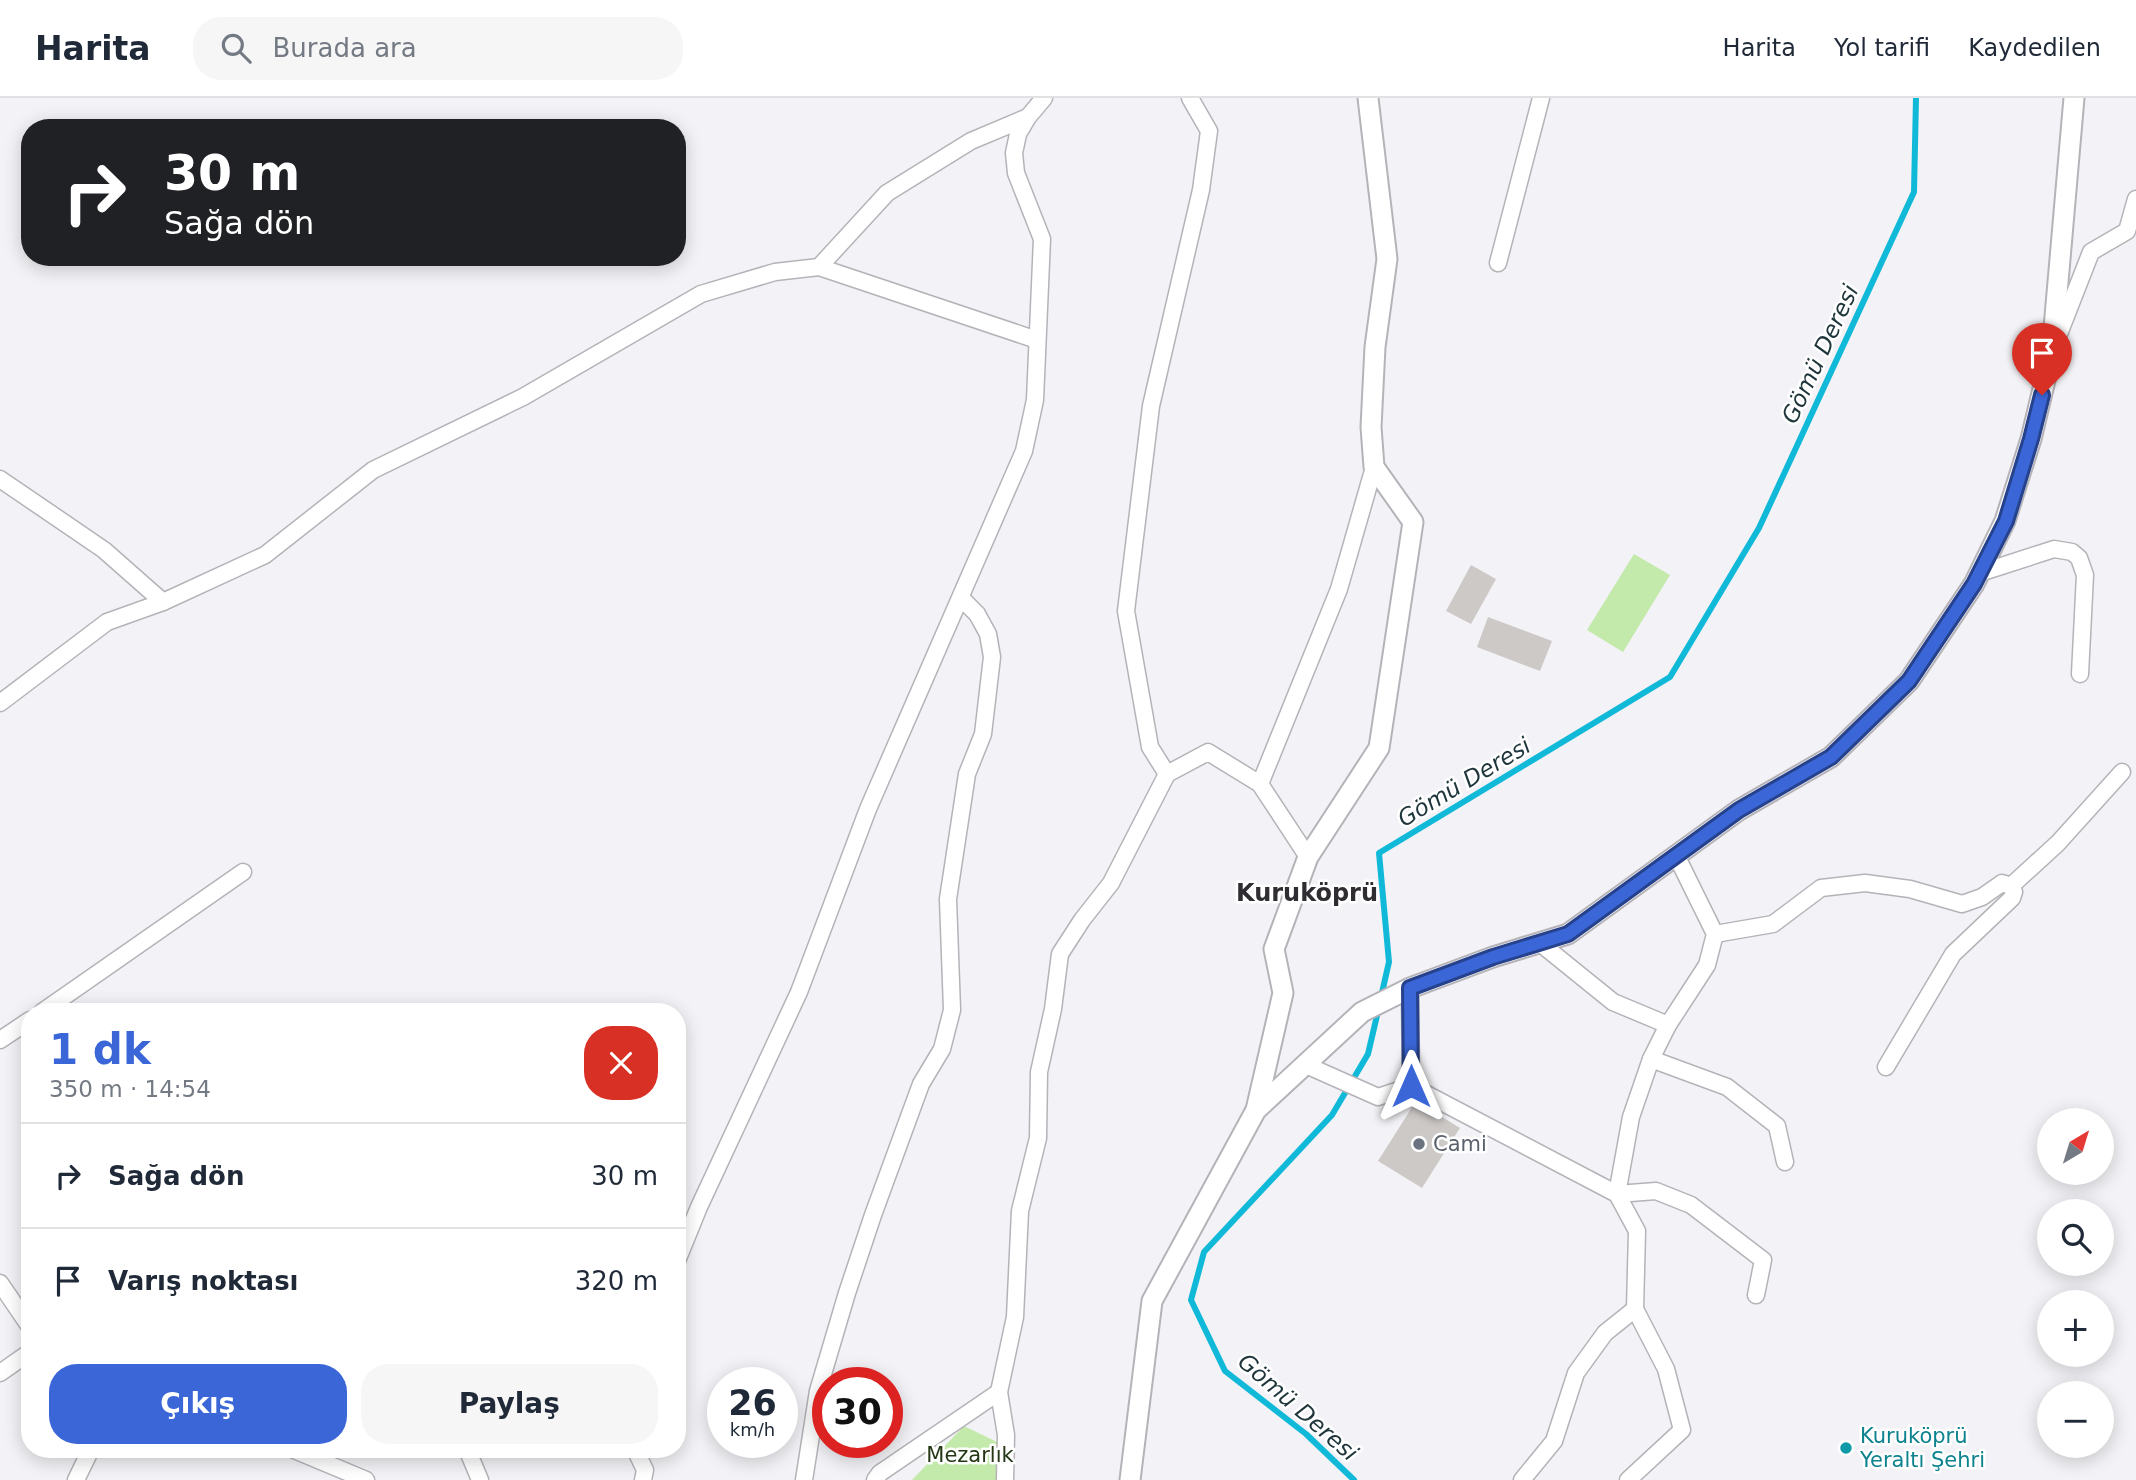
<!DOCTYPE html>
<html lang="tr">
<meta charset="utf-8">
<style>
:root{--surface:#fff;--page:#f6f6f7;--text:#1f2937;--muted:#747a83;--line:#e0e1e3;--accent:#3b66d7}
body{margin:0;font-family:"DejaVu Sans",sans-serif;background:var(--page);color:var(--text);height:100vh;display:flex;flex-direction:column;font-size:26px;white-space:nowrap}
*{box-sizing:border-box;margin:0}
p{font-size:23px;color:var(--muted)}
.icon{flex:none;width:38px;height:38px;fill:none;stroke:currentColor;stroke-width:2;stroke-linecap:round;stroke-linejoin:round}
.map{position:relative;flex:1;overflow:hidden}
.details{position:absolute;left:21px;top:905px;width:665px;height:455px;display:flex;flex-direction:column;background:var(--surface);border-radius:28px;box-shadow:0 4px 18px #0003}
.details>*{flex:none}
.guide{position:absolute;left:21px;top:21px;width:665px;height:147px;border-radius:28px;box-shadow:0 4px 18px #0003;background:#202124;color:#fff;overflow:hidden}
.needle{width:46px;rotate:38deg}
.controls{position:absolute;left:2037px;top:1010px;display:grid;gap:14px}
.controls a{display:grid;place-items:center;width:77px;height:77px;border-radius:50%;background:var(--surface);box-shadow:0 4px 18px #0003;font-size:35px}
.speed{position:absolute;left:707px;top:1269px;display:flex;gap:14px;font-size:35px;font-weight:700;text-align:center}
.speed>*{display:grid;place-content:center;width:91px;height:91px;border-radius:50%;background:var(--surface);box-shadow:0 4px 18px #0003;line-height:1}
.speed small{font-size:18px;font-weight:400}
.speed .limit{border:10px solid #d22;background:#fff;color:#111}
.pin{position:absolute;display:grid;place-items:center;width:60px;height:60px;color:#fff;margin:-72px -30px;border-radius:50% 50% 50% 0;rotate:-45deg;box-shadow:0 0 7px #0007}
.pin .icon{rotate:45deg}
.me{position:absolute;width:77px;margin:-38px;rotate:0deg;stroke-linejoin:round;filter:drop-shadow(0 0 5px #0008)}
.turn{display:flex;align-items:center;gap:24px;height:147px;padding:0 28px;font-size:32px}
.turn .icon{width:91px;height:91px;stroke-width:2.5}
.turn b{display:block;font-size:49px;line-height:60px}
.round{display:grid;place-items:center;flex:none;width:74px;height:74px;border-radius:28px;background:var(--page)}
.summary{display:flex;align-items:center;justify-content:space-between;height:119px;padding:0 28px}
h1{font-size:42px;font-weight:800;line-height:52px;color:var(--accent)}
.cta{display:flex;gap:14px;margin-top:auto;padding:14px 28px}
.cta a{flex:1;height:80px;border-radius:28px;background:var(--accent);color:#fff;font-size:28px;font-weight:800;line-height:80px;text-align:center}
.cta a+a{background:var(--page);color:var(--text)}
ul{padding:0;list-style:none}
li{display:flex;align-items:center;gap:21px;height:105px;padding:0 28px;border-top:2px solid var(--line)}
li div{flex:1}
li b{display:block;font-size:26px}
li em{font-style:normal}
header{display:flex;align-items:center;gap:42px;box-sizing:border-box;height:98px;padding:0 35px;background:var(--surface);border-bottom:2px solid var(--line)}
header strong{font-size:33px}
nav{display:flex;gap:38px;margin-inline-start:auto;font-size:24px}
.search{width:490px;height:63px;background:var(--page);display:flex;align-items:center;gap:18px;box-sizing:border-box;padding:0 24px;border-radius:28px;color:var(--muted);font-size:26px}
.map>svg:first-child{display:block}
.green{fill:#c3eaaa}
.lines{fill:none;stroke-linecap:round;stroke-linejoin:round}
.stream{stroke:#10b9d8;stroke-width:6}
.building{fill:#cdc9c6}
.minor-casing{stroke:#b5b3b8;stroke-width:19}
.tertiary-casing{stroke:#b5b3b8;stroke-width:23}
.minor{stroke:#fff;stroke-width:16}
.tertiary{stroke:#fff;stroke-width:19}
.route-casing{stroke:#26428c;stroke-width:18}
.route{stroke:#3b66d7;stroke-width:12}
.worship-dot{fill:#6b7280;stroke:#fff;stroke-width:2.5}
.culture-dot{fill:#0f9aa8;stroke:#fff;stroke-width:2.5}
.labels{text-anchor:middle;dominant-baseline:central;stroke-width:5;stroke-linejoin:round;paint-order:stroke}
.worship-label{font-size:21px;fill:#5b616d;stroke:#fff;text-anchor:start}
.culture-label{font-size:21px;fill:#0d838f;stroke:#fff;text-anchor:start}
.park-label{font-size:21px;fill:#233714;stroke:#fff}
.water-label{font-size:23px;font-style:italic;fill:#1e353b;stroke:#fff}
.quarter-label{font-size:24px;font-weight:bold;fill:#2f2d31;stroke:#fff}
</style>
<header>
<strong>Harita</strong>
<div class="search"><svg class="icon" aria-label="search" viewBox="0 0 24 24"><circle cx="10" cy="10" r="6"/><path d="M15 15l6 6"/></svg>Burada ara</div>
<nav><a>Harita</a><a>Yol tarifi</a><a>Kaydedilen</a></nav>
</header>
<div class="map">
<svg width="2136" height="1382" viewBox="0 0 2136 1382">
<rect width="100%" height="100%" fill="#f3f2f6"/>
<!-- green -->
<g class="green">
<polygon points="1634,456 1670,477 1623,554 1587,532"/>
<polygon points="964,1328 997,1344 996,1382 912,1382"/>
</g>
<g class="lines">
<!-- stream -->
<g class="stream">
<polyline points="1381,899 1389,864 1379,755 1670,579 1759,430 1914,94 1916,0"/>
<polyline points="1354,1382 1306,1336 1225,1273 1191,1202 1204,1154 1332,1017 1368,956 1379,909"/>
</g>
</g>
<!-- building -->
<g class="building">
<polygon points="1471,467 1496,481 1471,526 1446,513"/>
<polygon points="1488,519 1552,543 1540,573 1477,549"/>
<polygon points="1416,1003 1460,1030 1422,1090 1378,1063"/>
</g>
<g class="lines">
<!-- minor casing -->
<g class="minor-casing">
<g id="minor">
<polyline points="1498,165 1541,0"/>
<polyline points="819,169 1037,242"/>
<polyline points="2057,241 2091,154 2127,133 2136,101"/>
<polyline points="0,381 104,452 163,504"/>
<polyline points="1980,475 2054,451 2072,454 2079,460 2085,477 2080,576"/>
<polyline points="0,605 107,524 163,504 265,457 373,372 523,299 701,196 775,174 819,169 887,95 971,43 1028,19"/>
<polyline points="1167,676 1150,649 1126,513 1151,308 1201,92 1209,33 1190,0"/>
<polyline points="1260,686 1339,491 1374,369"/>
<polyline points="1677,759 1715,836 1707,867 1668,927 1651,961 1631,1019 1617,1096 1656,1093 1691,1107 1763,1162 1756,1197"/>
<polyline points="2011,788 2058,745 2122,674"/>
<polyline points="1715,836 1773,826 1821,790 1865,785 1910,791 1962,806 1982,799 2002,785 2011,788 2014,794 2012,800 1953,856 1886,969"/>
<polyline points="1540,845 1613,904 1668,927"/>
<polyline points="1410,890 1411,988"/>
<polyline points="42,914 243,774"/>
<polyline points="0,942 30,922"/>
<polyline points="1651,961 1727,989 1777,1028 1785,1064"/>
<polyline points="1306,967 1378,999 1411,988 1617,1096 1637,1133 1635,1211 1666,1271 1682,1332 1628,1382"/>
<polyline points="677,1163 699,1109 799,894 868,711 1024,353 1035,302 1042,141 1016,75 1014,55 1018,36 1028,19 1044,0"/>
<polyline points="0,1185 30,1229"/>
<polyline points="0,1275 30,1254"/>
<polyline points="292,1351 366,1382"/>
<polyline points="467,1351 480,1382"/>
<polyline points="635,1351 645,1372 643,1382"/>
<polyline points="76,1382 91,1351"/>
<polyline points="804,1382 818,1293 847,1195 873,1117 921,986 942,951 952,912 948,801 967,676 983,636 992,559 988,536 977,516 961,500"/>
<polyline points="875,1382 880,1375 999,1294"/>
<polyline points="1005,1382 1006,1337 999,1294 1015,1219 1020,1113 1038,1040 1039,974 1053,911 1060,856 1082,822 1111,785 1167,676 1208,654 1260,686 1308,759"/>
<polyline points="1522,1382 1554,1343 1576,1275 1605,1235 1635,1211"/>
</g>
</g>
<!-- tertiary casing -->
<g class="tertiary-casing">
<g id="tertiary">
<polyline points="1256,1012 1283,895 1274,851 1308,759 1379,650 1413,424 1374,369 1371,329 1375,249 1387,161 1368,0"/>
<polyline points="1130,1382 1152,1203 1256,1012 1362,914 1410,890 1493,859 1568,836 1739,712 1831,659 1909,583 1974,486 2005,423 2031,341 2052,253 2074,0"/>
</g>
</g>
<!-- minor -->
<use href="#minor" class="minor"/>
<!-- tertiary -->
<use href="#tertiary" class="tertiary"/>
</g>
<g class="lines">
<!-- route casing -->
<g class="route-casing">
<polyline id="route" points="1411,988 1410,890 1493,859 1568,836 1739,712 1831,659 1909,583 1974,486 2006,423 2031,341 2042,297"/>
</g>
<!-- route -->
<use href="#route" class="route"/>
</g>
<!-- markers -->
<circle class="worship-dot" cx="1419" cy="1046" r="7"/>
<circle class="culture-dot" cx="1846" cy="1350" r="7"/>
<g class="labels">
<!-- worship labels -->
<g class="worship-label">
<text x="1433" y="1046">Cami</text>
</g>
<!-- culture labels -->
<g class="culture-label">
<text x="1860" y="1338">Kuruköprü<tspan x="1860" dy="24">Yeraltı Şehri</tspan></text>
</g>
<!-- park labels -->
<g class="park-label">
<text x="970" y="1357">Mezarlık</text>
</g>
<!-- water labels -->
<g class="water-label">
<text transform="translate(1820 256) rotate(-65)">Gömü Deresi</text>
<text transform="translate(1464 684) rotate(-31)">Gömü Deresi</text>
<text transform="translate(1298 1309) rotate(41)">Gömü Deresi</text>
</g>
<!-- quarter labels -->
<g class="quarter-label">
<text x="1307" y="795">Kuruköprü</text>
</g>
</g>
</svg>
<div class="controls">
<a><svg class="needle" viewBox="-14 -14 28 28"><path d="M0-13l5 13h-10z" fill="#e53935"/><path d="M0 13l5-13h-10z" fill="#747a83"/></svg></a>
<a><svg class="icon" aria-label="search" viewBox="0 0 24 24"><circle cx="10" cy="10" r="6"/><path d="M15 15l6 6"/></svg></a>
<a>+</a>
<a>−</a>
</div>
<div class="speed"><div>26<small>km/h</small></div><div class="limit">30</div></div>
<div class="pin" style="left:2042px;top:297px;background:#d93025"><svg class="icon" aria-label="arrive" viewBox="0 0 24 24"><path d="M6 21V4h12l-3 4 3 4H6"/></svg></div>
<svg class="me" style="left:1411px;top:988px" viewBox="-20 -20 40 40"><path d="M0-17L14 15 0 8-14 15z" fill="#3b66d7" stroke="#fff" stroke-width="4"/></svg>
<div class="guide">
<div class="turn"><svg class="icon" aria-label="right" viewBox="0 0 24 24"><path d="M7 20v-9h11M14 6l5 5-5 5"/></svg><div><b>30 m</b>Sağa dön</div></div>
</div>
<section class="details">
<div class="summary"><div><h1>1 dk</h1><p>350 m · 14:54</p></div><a class="round" style="background:#d93025;color:#fff"><svg class="icon" aria-label="close" viewBox="0 0 24 24"><path d="M6 6l12 12M18 6L6 18"/></svg></a></div>
<ul>
<li><svg class="icon" aria-label="right" viewBox="0 0 24 24"><path d="M7 20v-9h11M14 6l5 5-5 5"/></svg><div><b>Sağa dön</b></div><em>30 m</em></li>
<li><svg class="icon" aria-label="arrive" viewBox="0 0 24 24"><path d="M6 21V4h12l-3 4 3 4H6"/></svg><div><b>Varış noktası</b></div><em>320 m</em></li>
</ul>
<div class="cta"><a>Çıkış</a><a>Paylaş</a></div>
</section>
</div>
